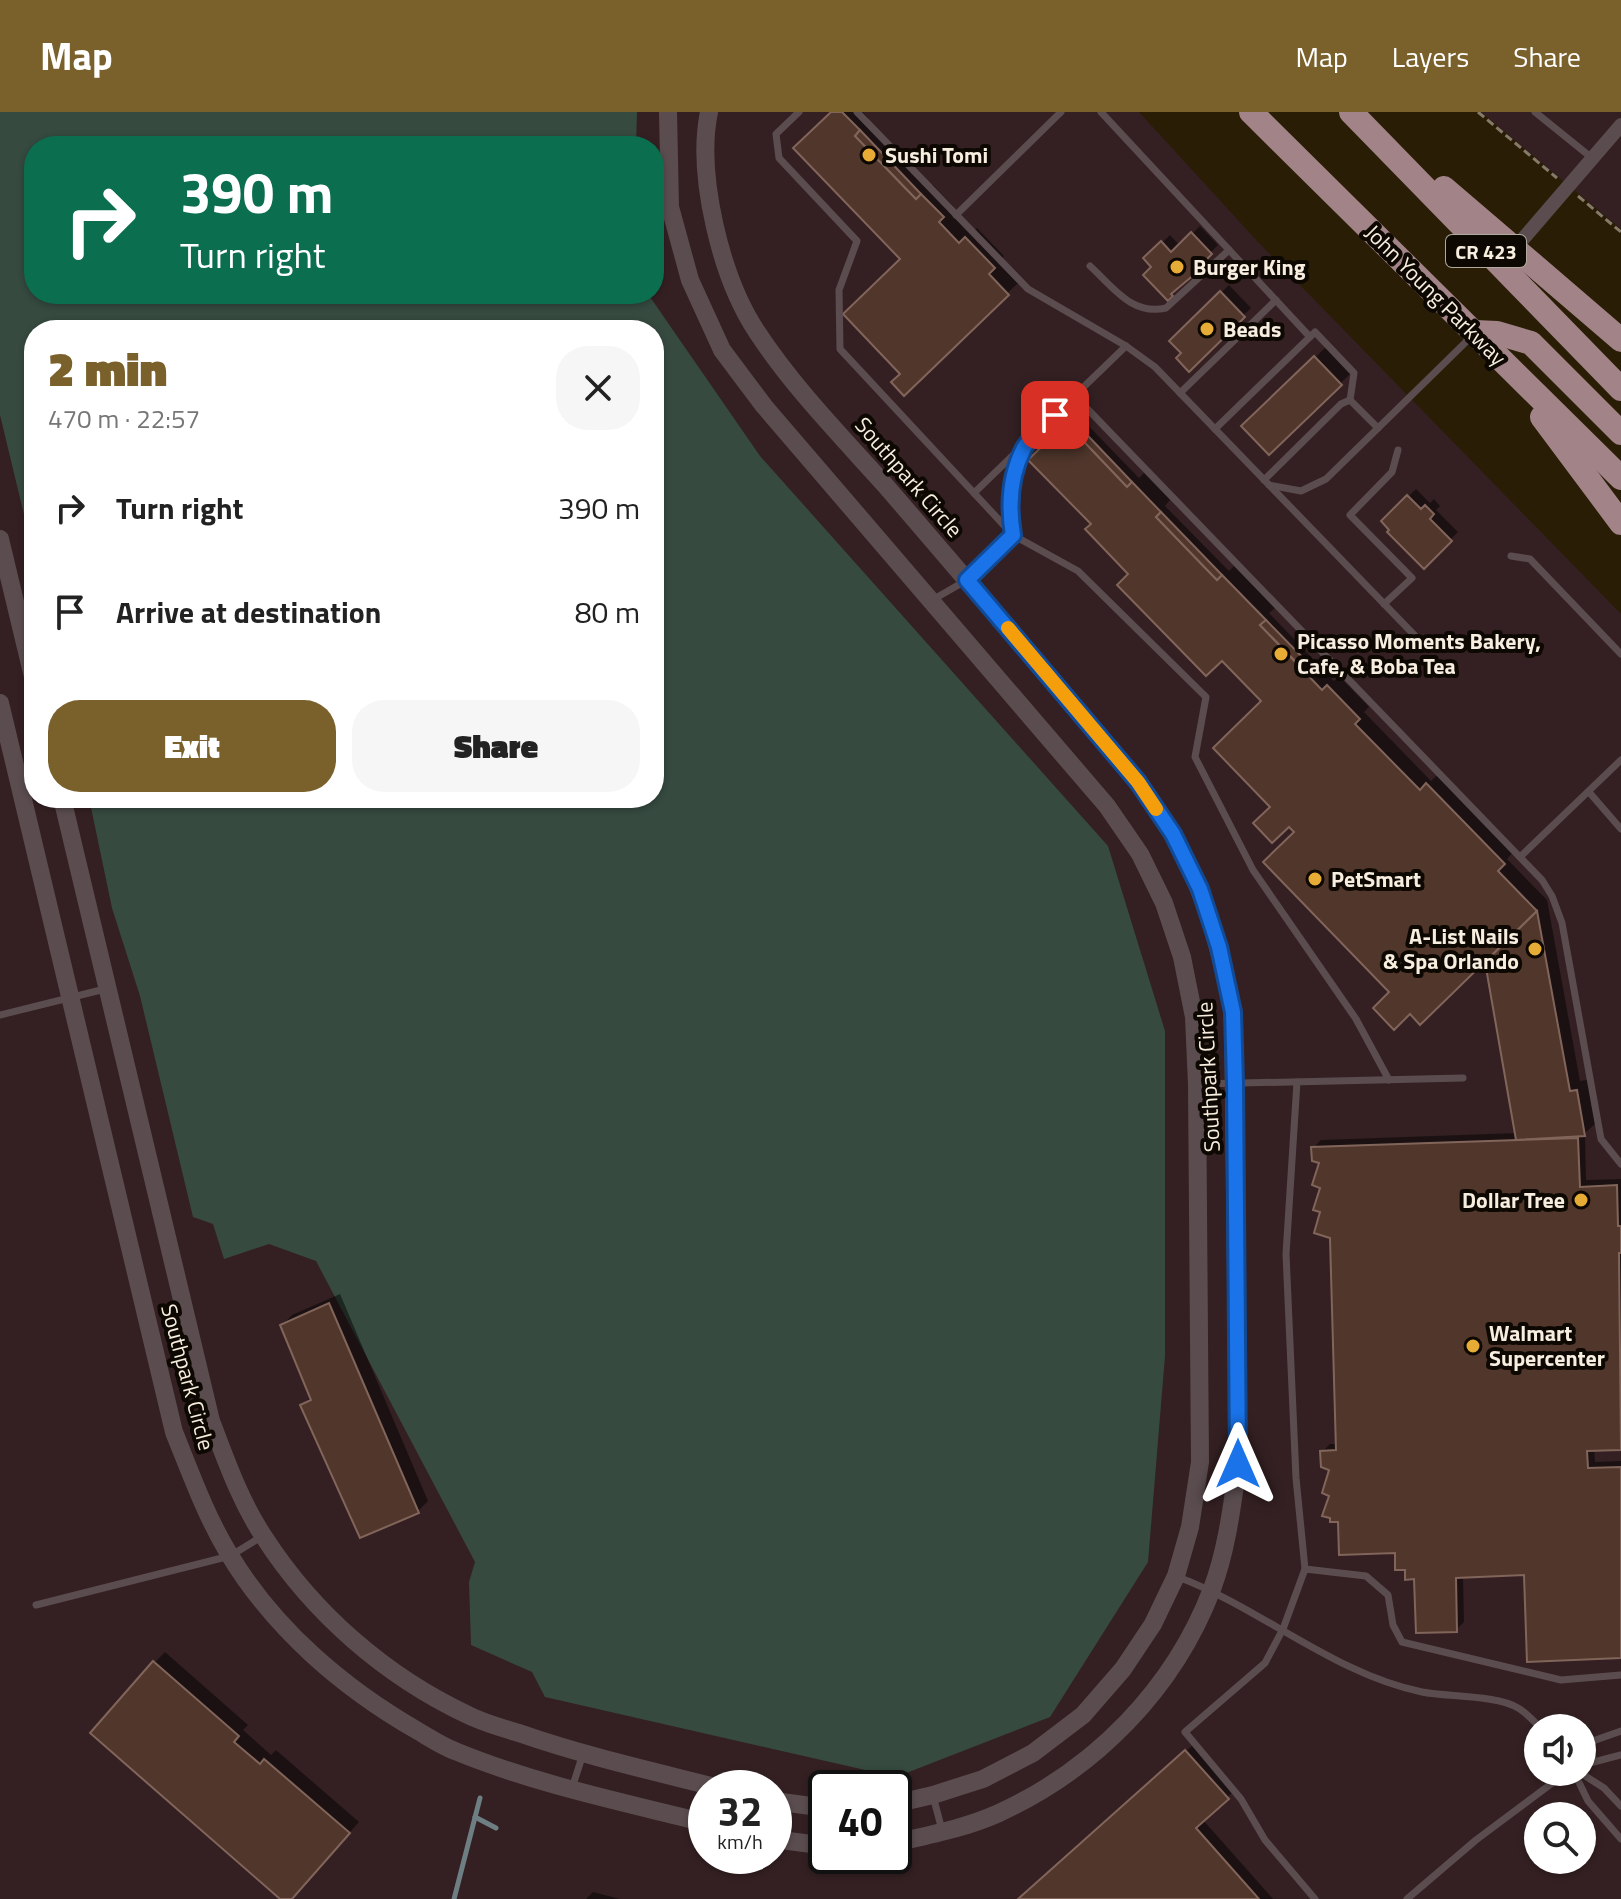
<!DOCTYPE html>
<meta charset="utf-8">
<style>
:root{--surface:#fff;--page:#f6f6f6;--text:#222;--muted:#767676;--accent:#7a602b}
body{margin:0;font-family:"Titillium Web",sans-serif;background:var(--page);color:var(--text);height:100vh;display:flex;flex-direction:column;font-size:30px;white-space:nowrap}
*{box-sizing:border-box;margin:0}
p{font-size:26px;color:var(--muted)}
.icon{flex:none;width:44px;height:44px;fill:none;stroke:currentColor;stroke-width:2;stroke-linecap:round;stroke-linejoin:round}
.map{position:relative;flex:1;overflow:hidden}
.drawer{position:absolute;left:24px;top:208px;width:640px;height:488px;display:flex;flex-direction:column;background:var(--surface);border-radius:32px;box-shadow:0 2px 6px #0004}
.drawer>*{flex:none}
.banner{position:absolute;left:24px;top:24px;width:640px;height:168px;border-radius:32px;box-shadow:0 2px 6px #0004;background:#0b6e4f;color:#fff;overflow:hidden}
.buttons{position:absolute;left:1524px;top:1602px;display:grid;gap:16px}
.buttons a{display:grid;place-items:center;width:72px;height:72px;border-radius:50%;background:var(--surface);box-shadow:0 2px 6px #0004;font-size:40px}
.speed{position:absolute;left:688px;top:1658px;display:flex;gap:16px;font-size:40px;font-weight:700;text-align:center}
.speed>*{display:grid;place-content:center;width:104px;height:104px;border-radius:50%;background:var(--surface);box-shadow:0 2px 6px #0004;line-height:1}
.speed small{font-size:20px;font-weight:400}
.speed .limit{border:4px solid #111;border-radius:12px;background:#fff;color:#111}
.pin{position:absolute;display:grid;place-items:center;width:68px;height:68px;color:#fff;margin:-34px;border-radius:16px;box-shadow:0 4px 12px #0006}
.me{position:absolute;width:88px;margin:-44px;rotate:0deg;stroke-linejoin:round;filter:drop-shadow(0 0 6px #0008)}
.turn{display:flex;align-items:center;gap:28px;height:168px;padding:0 24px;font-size:36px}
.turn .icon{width:104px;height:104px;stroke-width:2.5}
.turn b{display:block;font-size:56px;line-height:68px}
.round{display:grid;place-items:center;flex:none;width:84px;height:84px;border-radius:32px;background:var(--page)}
.overview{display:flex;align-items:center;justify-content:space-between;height:136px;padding:0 24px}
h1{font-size:48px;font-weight:800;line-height:60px;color:var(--accent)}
.action{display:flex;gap:16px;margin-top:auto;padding:16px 24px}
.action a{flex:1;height:92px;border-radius:32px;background:var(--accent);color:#fff;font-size:32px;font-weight:800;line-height:92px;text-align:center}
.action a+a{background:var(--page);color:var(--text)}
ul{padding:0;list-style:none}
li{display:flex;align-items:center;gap:24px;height:104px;padding:0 24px}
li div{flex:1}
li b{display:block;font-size:30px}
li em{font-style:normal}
header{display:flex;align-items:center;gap:48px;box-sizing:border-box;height:112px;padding:0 40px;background:var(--accent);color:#fff}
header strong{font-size:38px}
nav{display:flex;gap:44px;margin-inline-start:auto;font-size:28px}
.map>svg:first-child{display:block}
.commercial{fill:#342022;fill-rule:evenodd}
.green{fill:#364a40}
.shadow{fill:#0007}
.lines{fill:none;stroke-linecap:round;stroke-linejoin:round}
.stream{stroke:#6e7f84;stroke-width:5}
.building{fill:#50362b;stroke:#82655a;stroke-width:2}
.path{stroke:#857b68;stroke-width:3;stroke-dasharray:8 4;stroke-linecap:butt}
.service{stroke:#5b4d4f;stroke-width:7}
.minor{stroke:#5b4d4f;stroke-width:14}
.tertiary{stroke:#5b4d4f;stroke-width:18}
.trunk{stroke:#a28488;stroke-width:24}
.route-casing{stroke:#114b97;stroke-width:20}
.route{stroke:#1a73e8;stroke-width:14}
.slow{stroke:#f59e0b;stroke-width:14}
.poi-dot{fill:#e6ac36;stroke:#0d0802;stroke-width:3}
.labels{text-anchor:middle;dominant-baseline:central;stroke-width:8;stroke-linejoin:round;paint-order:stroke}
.shield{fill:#0d0802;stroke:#b1a99d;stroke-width:2}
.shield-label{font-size:20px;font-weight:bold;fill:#f7eee0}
.poi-label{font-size:22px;font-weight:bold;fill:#f7eee0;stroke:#0d0802;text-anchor:start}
.street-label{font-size:22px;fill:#f7eee0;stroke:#0d0802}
</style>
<header>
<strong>Map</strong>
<nav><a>Map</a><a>Layers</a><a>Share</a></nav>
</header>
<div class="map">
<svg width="1621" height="1787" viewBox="0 0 1621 1787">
<rect width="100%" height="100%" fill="#291d06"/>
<!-- commercial -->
<g class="commercial">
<path d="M0 0H1139L1258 130 1621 502V1787H0ZM34 34H654V182H34ZM34 218H654V686H34ZM1538 1616H1582V1660H1538ZM706 1676H774V1744H706ZM826 1676H894V1744H826ZM1538 1704H1582V1748H1538Z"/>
<polygon points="1481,0 1621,0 1621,117"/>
</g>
<!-- green -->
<polygon class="green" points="0,0 637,0 636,34 34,34 34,182 648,182 760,344 1108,734 1165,919 1165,1244 1148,1450 1050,1605 896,1665 545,1585 532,1560 471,1533 469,1470 475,1450 316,1149 269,1132 224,1147 213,1112 193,1105 140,884 112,796 89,686 654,686 654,218 34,218 34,444 0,303"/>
<!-- shadow -->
<g class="shadow">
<polygon points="834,0 863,0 869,7 864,12 928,78 933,73 953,94 948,99 970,122 977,116 1004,144 998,150 1018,171 904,281 903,147"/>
<polygon points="1200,114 1218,133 1206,145 1208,147 1178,174 1179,175 1168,186 1154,155 1146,146 1170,123 1180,134"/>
<polygon points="1229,173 1251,196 1189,257 1184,241 1172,229"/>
<polygon points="1326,235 1351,261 1269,341 1244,314"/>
<polygon points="1077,302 1139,366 1144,361 1170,388 1165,394 1229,459 1234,454 1275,496 1269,501 1334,569 1339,564 1369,595 1364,600 1431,669 1438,662 1513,740 1507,747 1547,788 1580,969 1587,968 1595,1012 1585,1021 1586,1068 1621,1067 1621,1336 1594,1337 1595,1350 1621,1349 1621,1544 1526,1461 1463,1463 1464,1510 1456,1518 1406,1456 1397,1439 1340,1408 1331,1382 1331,1357 1322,1340 1330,1332 1338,1332 1332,1125 1323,1099 1322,1050 1313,1036 1321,1028 1517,1021 1486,846 1392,880 1296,720 1272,695 1263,589 1131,462 1093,412 1031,348"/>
<polygon points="1416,377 1430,391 1434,387 1440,394 1436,398 1458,420 1424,454 1383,409"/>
<polygon points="340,1182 428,1389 418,1399 302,1293 312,1284 282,1213 292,1203"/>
<polygon points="165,1540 248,1613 243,1618 271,1643 276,1638 359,1710 290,1787 283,1787 154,1551"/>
<polygon points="1194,1632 1235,1678 1203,1708 1273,1787 1020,1787"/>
<polygon points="593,1780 620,1787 586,1787"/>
</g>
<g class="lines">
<!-- stream -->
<g class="stream">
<polyline points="475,1705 496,1716"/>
<polyline points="454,1787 480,1686"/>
</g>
</g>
<!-- building -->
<g class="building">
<polygon points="831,0 842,0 860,18 855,24 916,87 921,82 944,105 939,110 959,131 965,125 995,156 989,162 1009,183 904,284 891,270 900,262 843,202 900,147 793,36"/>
<polygon points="860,18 921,82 916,87 855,24"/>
<polygon points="1191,120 1212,142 1200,154 1202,156 1171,182 1173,184 1168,189 1143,163 1151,155 1143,146 1161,129 1171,140"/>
<polygon points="1220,179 1245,205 1189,260 1176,246 1181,241 1169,229"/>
<polygon points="1314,244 1342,273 1269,343 1241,314"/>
<polygon points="1071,306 1132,370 1127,375 1066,311"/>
<polygon points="1066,311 1127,375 1132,370 1161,400 1156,405 1217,468 1222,463 1266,508 1260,513 1322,578 1327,573 1360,607 1355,612 1420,678 1426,671 1505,752 1498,759 1537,799 1420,913 1410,902 1394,918 1373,896 1389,880 1263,750 1294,720 1289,715 1272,731 1253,711 1270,695 1213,636 1261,589 1222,549 1206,564 1117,473 1128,462 1085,417 1091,412 1028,348"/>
<polygon points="1407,383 1421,397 1425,393 1434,402 1430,407 1452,429 1424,457 1387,420 1389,418 1381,409"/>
<polygon points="1161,400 1222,463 1217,468 1156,405"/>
<polygon points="1266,508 1305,548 1299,553 1260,513"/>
<polygon points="1537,799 1570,979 1577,978 1585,1024 1516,1028 1485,850"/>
<polygon points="1578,1026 1580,1075 1617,1073 1618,1114 1621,1114 1621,1141 1619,1141 1621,1338 1587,1339 1588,1356 1621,1355 1621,1546 1527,1550 1524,1463 1456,1466 1457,1520 1416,1521 1414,1467 1405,1468 1405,1458 1395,1458 1395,1441 1339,1443 1338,1410 1330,1410 1330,1406 1322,1404 1329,1384 1322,1381 1329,1358 1321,1355 1320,1339 1336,1338 1330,1126 1314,1121 1320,1100 1313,1098 1320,1076 1312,1073 1319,1051 1312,1049 1311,1035"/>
<polygon points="329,1191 419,1401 360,1426 300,1293 311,1288 280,1213"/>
<polygon points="153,1549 239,1624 234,1630 260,1652 264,1647 350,1721 292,1787 280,1787 90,1621"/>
<polygon points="1185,1638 1229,1687 1196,1716 1259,1787 1018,1787"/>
</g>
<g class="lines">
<!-- path -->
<g class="path">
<polyline points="1478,0 1557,66"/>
<polyline points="1578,84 1621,120"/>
</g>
<!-- service -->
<g class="service">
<polyline points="799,0 776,22 779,46 857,129 839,178 840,237 1013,423 1078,459 1206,585 1195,645 1253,758 1356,907 1389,968"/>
<polyline points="857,0 1028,177 1126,234 1155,255 1421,530"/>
<polyline points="1101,0 1310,225"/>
<polyline points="1535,0 1592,46"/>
<polyline points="956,103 1061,0"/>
<path d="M1090 154C1113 175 1132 204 1166 196L1229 138"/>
<polyline points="1180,281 1276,188"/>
<polyline points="1074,283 1542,768 1552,784 1562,811 1601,1027 1621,1052"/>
<polyline points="1215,317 1315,220 1354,261 1350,288 1378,316"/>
<polyline points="1264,368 1341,292 1350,288"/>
<polyline points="1269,373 1301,379 1326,367 1471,225"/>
<polyline points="974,381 1126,234"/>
<polyline points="1013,421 1011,374 1024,336"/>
<polyline points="1511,444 1530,447 1621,542"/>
<polyline points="934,487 967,468 1013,423"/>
<polyline points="1384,492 1412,466 1350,403 1392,360 1398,338"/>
<polyline points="1589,680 1621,717"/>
<polyline points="1520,745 1621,648"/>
<polyline points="0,903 105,877"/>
<polyline points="1297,970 1286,1142 1296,1366 1305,1457"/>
<polyline points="1199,972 1463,966"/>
<path d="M1178 1465C1261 1496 1334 1562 1422 1580 1447 1585 1497 1583 1518 1596 1527 1601 1534 1610 1541 1616"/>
<polyline points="36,1493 230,1444 261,1425"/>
<polyline points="1582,1641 1590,1630 1621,1619"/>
<polyline points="1582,1653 1621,1643"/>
<polyline points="1574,1660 1588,1689 1621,1727"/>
<polyline points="1579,1660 1604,1676 1621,1694"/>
<polyline points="572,1676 583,1642"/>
<polyline points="933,1684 942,1718"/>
<polyline points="1315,1787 1265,1728 1241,1687 1185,1620 1265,1551 1283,1517 1305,1457 1366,1464 1388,1483 1393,1513 1402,1530 1561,1568 1621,1563"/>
<polyline points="1407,1787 1476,1728 1567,1660"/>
</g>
<!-- minor -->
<polyline class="minor" points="1516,135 1621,13"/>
<!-- tertiary -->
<g class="tertiary">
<polyline points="668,0 670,95 690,168 722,238 764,294 1107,694 1140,742 1164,791 1182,845 1194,905 1197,972 1200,1350 1190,1415 1176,1464 1153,1512 1123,1557 1083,1603 1033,1641 983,1667 933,1683 894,1692"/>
<path d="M709 0C696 63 721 166 757 220 793 275 841 324 885 373 948 446 1011 520 1073 594 1108 635 1146 676 1173 723 1205 778 1220 838 1233 900L1238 1352C1232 1394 1227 1437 1212 1477 1174 1577 1095 1657 999 1701 966 1716 929 1723 894 1731"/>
<polyline points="0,427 34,569"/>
<path d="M0 591 174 1320C191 1362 206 1404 229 1442 274 1517 343 1576 418 1619 430 1626 442 1634 455 1639 535 1672 622 1690 706 1711"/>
<path d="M62 686 211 1309C226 1348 240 1389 264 1425 313 1501 385 1564 468 1603 484 1611 502 1616 519 1621 585 1644 652 1659 719 1676"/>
<polyline points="774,1689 826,1696"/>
<polyline points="774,1727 826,1734"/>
</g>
<!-- trunk -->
<g class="trunk">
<polyline points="1251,0 1621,366"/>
<polyline points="1351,0 1621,277"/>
<polyline points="1444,76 1621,228"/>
<polyline points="1475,220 1497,221 1531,231 1621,321"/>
<polyline points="1542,305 1621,411"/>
</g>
</g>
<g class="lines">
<!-- route casing -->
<g class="route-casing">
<path id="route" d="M1055 303C1045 313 1031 324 1024 336 1010 363 1008 393 1013 423L967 468 1138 670 1173 722 1200 777 1219 835 1233 900 1235 971 1238 1352"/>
</g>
<!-- route -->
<use href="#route" class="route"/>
<!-- slow -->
<polyline class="slow" points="1008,516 1138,670 1156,697"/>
</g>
<!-- markers -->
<g class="poi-dot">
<circle cx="869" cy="43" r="8"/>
<circle cx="1177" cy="155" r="8"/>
<circle cx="1207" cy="217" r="8"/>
<circle cx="1281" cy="542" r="8"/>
<circle cx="1315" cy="767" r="8"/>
<circle cx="1535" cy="837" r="8"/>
<circle cx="1581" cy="1088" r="8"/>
<circle cx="1473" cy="1234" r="8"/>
</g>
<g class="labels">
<!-- shield labels -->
<rect class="shield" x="1446" y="123" width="80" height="32" rx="6"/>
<g class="shield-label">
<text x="1486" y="139">CR 423</text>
</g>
<!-- poi labels -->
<g class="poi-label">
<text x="885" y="43">Sushi Tomi</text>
<text x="1193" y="155">Burger King</text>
<text x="1223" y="217">Beads</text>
<text x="1297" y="529">Picasso Moments Bakery,<tspan x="1297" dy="25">Cafe, &amp; Boba Tea</tspan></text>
<text x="1331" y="767">PetSmart</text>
<text x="1519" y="824" text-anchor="end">A-List Nails<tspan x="1519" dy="25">&amp; Spa Orlando</tspan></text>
<text x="1565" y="1088" text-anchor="end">Dollar Tree</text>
<text x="1489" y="1221">Walmart<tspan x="1489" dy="25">Supercenter</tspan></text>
</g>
<!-- street labels -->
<g class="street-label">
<text transform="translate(1436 183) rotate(45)">John Young Parkway</text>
<text transform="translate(909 365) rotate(49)">Southpark Circle</text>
<text transform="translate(1208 965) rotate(-93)">Southpark Circle</text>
<text transform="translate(188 1265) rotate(75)">Southpark Circle</text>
</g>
</g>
</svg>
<div class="buttons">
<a><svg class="icon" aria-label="sound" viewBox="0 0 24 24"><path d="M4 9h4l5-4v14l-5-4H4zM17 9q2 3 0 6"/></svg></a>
<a><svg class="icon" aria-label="search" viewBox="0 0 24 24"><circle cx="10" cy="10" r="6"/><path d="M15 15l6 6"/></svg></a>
</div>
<div class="speed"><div>32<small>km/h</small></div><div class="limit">40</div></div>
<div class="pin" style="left:1055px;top:303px;background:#d93025"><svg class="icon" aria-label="arrive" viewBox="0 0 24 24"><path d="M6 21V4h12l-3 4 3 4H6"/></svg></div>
<svg class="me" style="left:1238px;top:1352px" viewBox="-20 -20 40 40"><path d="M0-17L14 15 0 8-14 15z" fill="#1a73e8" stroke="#fff" stroke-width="4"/></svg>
<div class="banner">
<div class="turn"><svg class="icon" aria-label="right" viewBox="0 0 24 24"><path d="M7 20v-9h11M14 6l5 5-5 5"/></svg><div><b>390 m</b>Turn right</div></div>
</div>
<section class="drawer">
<div class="overview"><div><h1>2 min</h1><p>470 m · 22:57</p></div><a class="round"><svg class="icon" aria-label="close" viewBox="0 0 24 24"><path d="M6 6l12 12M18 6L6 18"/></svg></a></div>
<ul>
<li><svg class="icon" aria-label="right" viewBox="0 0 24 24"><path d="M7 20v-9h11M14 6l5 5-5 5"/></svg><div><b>Turn right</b></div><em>390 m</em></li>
<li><svg class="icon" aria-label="arrive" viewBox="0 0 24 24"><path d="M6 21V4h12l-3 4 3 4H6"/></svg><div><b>Arrive at destination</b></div><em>80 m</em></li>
</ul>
<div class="action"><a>Exit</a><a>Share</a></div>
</section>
</div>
